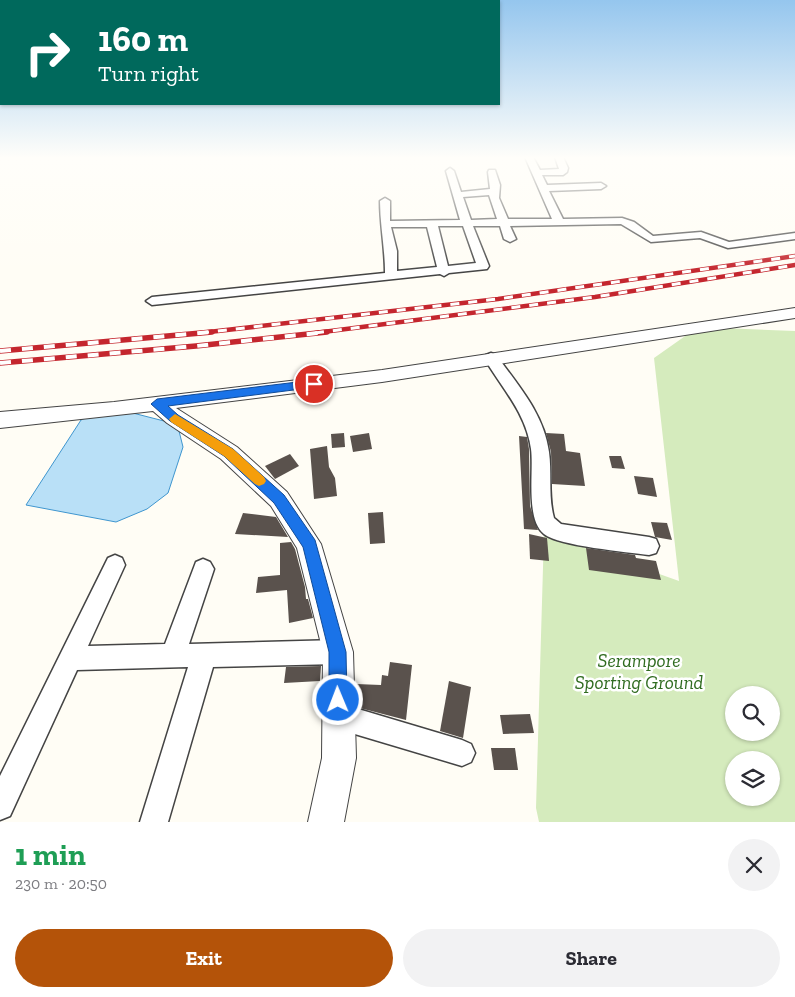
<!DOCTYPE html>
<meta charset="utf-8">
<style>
:root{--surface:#fff;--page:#f2f2f3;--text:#2b2b33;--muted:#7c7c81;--accent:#b45309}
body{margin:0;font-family:"Zilla Slab",serif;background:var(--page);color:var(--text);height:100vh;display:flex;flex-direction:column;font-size:19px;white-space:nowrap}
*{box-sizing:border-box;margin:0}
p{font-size:16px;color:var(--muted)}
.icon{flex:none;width:28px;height:28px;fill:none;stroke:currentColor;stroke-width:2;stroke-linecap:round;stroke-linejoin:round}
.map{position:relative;height:822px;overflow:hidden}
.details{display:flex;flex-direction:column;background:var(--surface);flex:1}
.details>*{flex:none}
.banner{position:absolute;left:0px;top:0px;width:500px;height:105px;box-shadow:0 1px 4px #0004;background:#00695c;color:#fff;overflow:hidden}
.tools{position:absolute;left:725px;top:686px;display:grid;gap:10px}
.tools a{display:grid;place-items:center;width:55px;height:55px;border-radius:50%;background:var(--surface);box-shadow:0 1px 4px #0004;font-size:25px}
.pin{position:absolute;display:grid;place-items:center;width:42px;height:42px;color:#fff;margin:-21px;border:2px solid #fff;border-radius:50%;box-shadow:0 1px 5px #0007}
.me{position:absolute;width:55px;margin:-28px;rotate:359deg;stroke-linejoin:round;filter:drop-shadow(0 0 4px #0008)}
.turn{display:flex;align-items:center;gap:18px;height:105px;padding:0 15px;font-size:22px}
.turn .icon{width:65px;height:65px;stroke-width:2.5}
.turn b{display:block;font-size:35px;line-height:42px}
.round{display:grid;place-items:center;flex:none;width:52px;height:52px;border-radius:26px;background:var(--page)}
.overview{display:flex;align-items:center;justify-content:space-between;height:85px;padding:0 15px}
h1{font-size:30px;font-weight:800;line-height:38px;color:#1e9e55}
.cta{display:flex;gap:10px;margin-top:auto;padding:10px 15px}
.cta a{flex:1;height:58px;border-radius:30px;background:var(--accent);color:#fff;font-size:20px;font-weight:800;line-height:58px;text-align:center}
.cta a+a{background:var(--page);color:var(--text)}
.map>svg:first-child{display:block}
.green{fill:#d5ebbd;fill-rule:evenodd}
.water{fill:#b9e0f7;stroke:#3f96cf}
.building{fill:#5a524d}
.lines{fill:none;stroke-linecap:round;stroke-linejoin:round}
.minor-casing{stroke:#444;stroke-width:3}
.tertiary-casing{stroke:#444;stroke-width:2}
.minor{fill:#fff;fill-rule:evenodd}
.tertiary{fill:#fff;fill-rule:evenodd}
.rail-far1-casing{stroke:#c4262e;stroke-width:4.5}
.rail-casing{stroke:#c4262e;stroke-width:5.5}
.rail-far1{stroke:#fff;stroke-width:3;stroke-dasharray:9;stroke-linecap:butt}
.rail{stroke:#fff;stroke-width:4;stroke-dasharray:11;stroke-linecap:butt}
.route{fill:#1a73e8;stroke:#114b97}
.slow{fill:#f59e0b}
.labels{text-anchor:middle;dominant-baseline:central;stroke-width:5;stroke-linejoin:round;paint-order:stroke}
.near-park-label{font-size:19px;font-style:italic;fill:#2f6b1f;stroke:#fff}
</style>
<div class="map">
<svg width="795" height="822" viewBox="0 0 795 822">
<rect width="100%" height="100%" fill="#fffdf5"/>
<!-- green -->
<path class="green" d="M698 327 795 331V822H539L536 808 544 533 679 581 654 358ZM734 695H771V732H734ZM734 760H771V798H734Z"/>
<!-- water -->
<polygon class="water" points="121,410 164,421 179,431 183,447 168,493 147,509 116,522 26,505 81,420 95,413"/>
<!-- building -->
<g class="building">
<polygon points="344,433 345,447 332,448 331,434"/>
<polygon points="369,433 372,449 353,452 350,436"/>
<polygon points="546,433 564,434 566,451 580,453 585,486 552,484 551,452"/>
<polygon points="519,436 527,437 529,449 530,506 538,530 524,529"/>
<polygon points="327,446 329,467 335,478 337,496 314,499 310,449"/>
<polygon points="290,454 299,466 275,479 265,466"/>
<polygon points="609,456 621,456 625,469 612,468"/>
<polygon points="634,476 653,478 657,497 638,494"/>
<polygon points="383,512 385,543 370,544 368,513"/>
<polygon points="243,513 276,517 288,537 235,534"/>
<polygon points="651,522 667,523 672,540 655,537"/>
<polygon points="529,534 547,538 549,561 530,559"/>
<polygon points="291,542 295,549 305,587 306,599 308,599 313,618 289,623 287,590 256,593 258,577 280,575 280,543"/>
<polygon points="586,548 635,555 636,558 656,561 661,580 589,570"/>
<polygon points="390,662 412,665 406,720 356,707 356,684 381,685 382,675 388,676"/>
<polygon points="321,666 320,681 284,683 286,667"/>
<polygon points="449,681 471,687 463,738 440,731"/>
<polygon points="530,714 534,733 503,734 500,715"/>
<polygon points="491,748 515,748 518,770 494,770"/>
</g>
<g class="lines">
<!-- minor casing -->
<g class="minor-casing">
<g id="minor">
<path d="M525 157H533L540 170 559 169 555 157H563L568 168 567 172 563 175H542L547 185 601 183 606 186 601 189 549 191 563 219 622 218 634 222 653 236 701 232 729 242 795 233V239L728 248 700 238 651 242 621 224 510 226 516 239 510 242 504 239 500 226H473L489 266 487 269 449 273 444 276 440 274 152 305 146 301 152 297 385 273C385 248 380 225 380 201L385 198 390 201V221L460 220 446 171 450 168 454 171 461 192 490 189 488 172 489 170H495L500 185 499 198 508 219H552ZM489 195 497 219 471 220 463 197ZM438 226H463L476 263 448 266ZM391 227H427L437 267 397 271V251Z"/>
<path d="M491 353 496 355C518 385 544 414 549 452 552 474 548 497 554 518L561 524 649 537 656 539 659 546 656 553 649 555C627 552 559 546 544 534 525 519 534 471 531 449 526 413 502 388 484 358L486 355Z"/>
<polygon points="115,555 122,558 125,565 88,646 165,644 196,562 203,559 210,562 214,569 189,644 338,640 346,644 350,652 346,660 338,664 213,667 168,822 140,822 188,667 77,670 10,816 0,820 0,776 108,558"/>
<polygon points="338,703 462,740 471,744 475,753 471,762 462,766 338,729 329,725 325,716 329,707"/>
</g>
</g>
<!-- tertiary casing -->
<g class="tertiary-casing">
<polygon id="tertiary" points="795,308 795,318 382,382 176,408 237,447 287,492 321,544 353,652 356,758 344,822 308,822 322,758 323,652 297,548 271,506 221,459 167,423 153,411 0,428 0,412 114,402 382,370"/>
</g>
<!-- minor -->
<use href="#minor" class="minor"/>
<!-- tertiary -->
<use href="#tertiary" class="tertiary"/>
<!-- rail-far1 casing -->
<g class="rail-far1-casing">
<g id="rail-far1">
<polyline points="200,333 498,299 795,256"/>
<polyline points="315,333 595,297 795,265"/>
</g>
</g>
<!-- rail casing -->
<g class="rail-casing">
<g id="rail">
<polyline points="0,351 212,332"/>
<polyline points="0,363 196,346 327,332"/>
</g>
</g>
<!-- rail-far1 -->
<use href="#rail-far1" class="rail-far1"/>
<!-- rail -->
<use href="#rail" class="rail"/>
</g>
<!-- sky -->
<linearGradient id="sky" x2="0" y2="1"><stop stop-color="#95c6ee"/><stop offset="0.58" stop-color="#fffefa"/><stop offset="1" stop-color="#fffefa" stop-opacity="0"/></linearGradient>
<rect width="795" height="272" fill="url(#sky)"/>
<!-- route -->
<polygon class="route" points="314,380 319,384 317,387 168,406 178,415 233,449 284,495 315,540 346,652 347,700 344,706 338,709 332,706 329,700 329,652 303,547 274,503 224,456 170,421 151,404 157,399"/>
<!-- slow -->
<polygon class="slow" points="175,414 233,449 264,477 266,481 264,484 259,486 255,484 224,456 171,422 169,419"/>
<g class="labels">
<!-- near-park labels -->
<g class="near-park-label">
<text x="639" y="660">Serampore<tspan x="639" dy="22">Sporting Ground</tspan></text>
</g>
</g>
</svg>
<div class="tools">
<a><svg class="icon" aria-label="search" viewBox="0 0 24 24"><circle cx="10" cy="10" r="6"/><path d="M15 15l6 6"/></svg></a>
<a><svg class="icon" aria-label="layers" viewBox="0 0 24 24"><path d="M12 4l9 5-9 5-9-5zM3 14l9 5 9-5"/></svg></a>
</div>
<div class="pin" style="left:314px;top:384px;background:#d93025"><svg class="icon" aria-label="arrive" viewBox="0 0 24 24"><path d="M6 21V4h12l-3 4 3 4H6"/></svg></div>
<svg class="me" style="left:338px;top:700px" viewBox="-20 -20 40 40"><circle r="17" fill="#1a73e8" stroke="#fff" stroke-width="3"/><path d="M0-11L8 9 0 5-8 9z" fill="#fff"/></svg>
<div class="banner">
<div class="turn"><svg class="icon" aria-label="right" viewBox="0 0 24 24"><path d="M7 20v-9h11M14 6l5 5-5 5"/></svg><div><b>160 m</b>Turn right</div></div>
</div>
</div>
<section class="details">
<div class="overview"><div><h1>1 min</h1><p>230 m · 20:50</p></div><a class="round"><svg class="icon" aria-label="close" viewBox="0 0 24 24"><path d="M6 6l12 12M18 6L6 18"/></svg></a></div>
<div class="cta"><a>Exit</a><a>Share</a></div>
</section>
